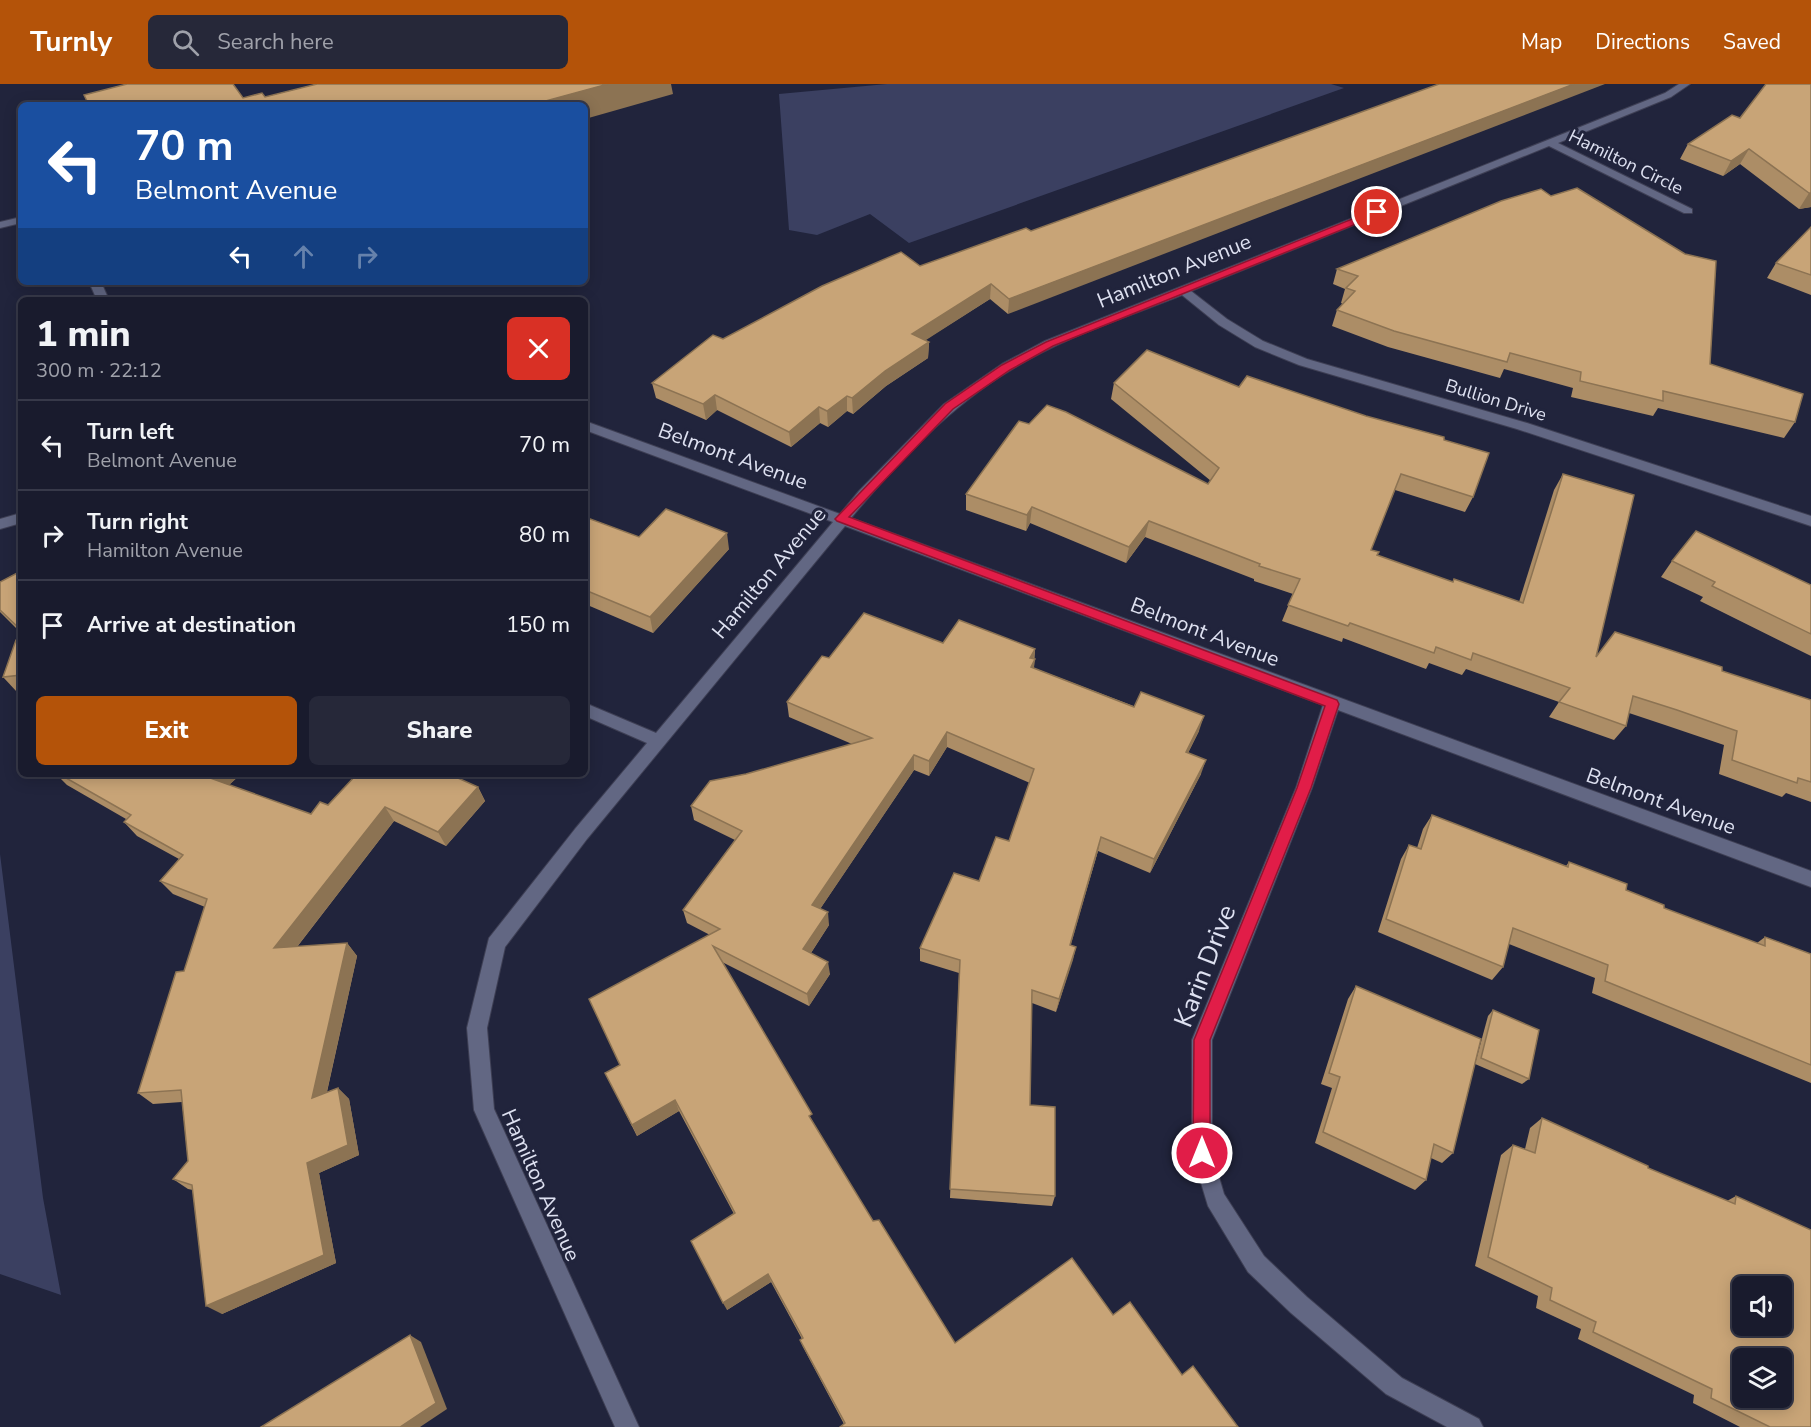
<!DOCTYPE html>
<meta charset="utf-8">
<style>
:root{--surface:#191b2d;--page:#262839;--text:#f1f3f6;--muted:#9fa1aa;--line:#373949;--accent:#b45309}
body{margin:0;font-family:"Nunito Sans",sans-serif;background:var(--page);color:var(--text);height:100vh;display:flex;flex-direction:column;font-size:22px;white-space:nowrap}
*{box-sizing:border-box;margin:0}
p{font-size:20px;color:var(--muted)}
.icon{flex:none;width:33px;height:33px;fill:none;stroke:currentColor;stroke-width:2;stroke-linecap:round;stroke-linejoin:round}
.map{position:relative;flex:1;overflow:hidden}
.sheet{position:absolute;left:18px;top:213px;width:570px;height:480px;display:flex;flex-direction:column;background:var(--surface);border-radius:9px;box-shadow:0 3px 15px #0003,0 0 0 2px var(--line)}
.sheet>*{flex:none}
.top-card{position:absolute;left:18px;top:18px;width:570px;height:183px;border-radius:9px;box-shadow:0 3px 15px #0003,0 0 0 2px var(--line);background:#1a4fa0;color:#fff;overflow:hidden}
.fabs{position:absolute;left:1732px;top:1192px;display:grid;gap:12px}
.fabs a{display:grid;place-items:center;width:60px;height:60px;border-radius:9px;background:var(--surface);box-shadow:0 3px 15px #0003,0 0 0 2px var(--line);font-size:30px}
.pin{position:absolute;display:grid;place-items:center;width:51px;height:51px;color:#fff;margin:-26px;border:3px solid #fff;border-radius:50%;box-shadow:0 2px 6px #0007}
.me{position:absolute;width:66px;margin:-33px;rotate:0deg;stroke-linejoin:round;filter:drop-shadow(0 0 4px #0008)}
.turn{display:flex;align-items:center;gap:21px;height:126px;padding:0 18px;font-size:27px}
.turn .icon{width:78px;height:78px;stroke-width:2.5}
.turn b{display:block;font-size:42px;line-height:51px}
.lanes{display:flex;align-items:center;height:57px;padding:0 18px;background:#0003;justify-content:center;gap:30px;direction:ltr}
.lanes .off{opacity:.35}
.round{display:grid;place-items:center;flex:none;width:63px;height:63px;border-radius:9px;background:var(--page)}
.head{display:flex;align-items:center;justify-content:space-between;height:102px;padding:0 18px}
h1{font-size:36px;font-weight:800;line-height:45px}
.action{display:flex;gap:12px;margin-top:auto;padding:12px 18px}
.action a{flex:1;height:69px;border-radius:9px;background:var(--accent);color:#fff;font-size:24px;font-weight:800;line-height:69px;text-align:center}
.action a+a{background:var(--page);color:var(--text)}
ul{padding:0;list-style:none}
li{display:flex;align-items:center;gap:18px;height:90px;padding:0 18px;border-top:2px solid var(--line)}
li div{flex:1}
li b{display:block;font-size:22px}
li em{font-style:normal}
header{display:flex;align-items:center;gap:36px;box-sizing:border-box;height:84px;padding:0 30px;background:var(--accent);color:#fff}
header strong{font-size:28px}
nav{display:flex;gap:33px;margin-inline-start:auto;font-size:21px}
.search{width:420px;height:54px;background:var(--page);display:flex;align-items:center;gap:15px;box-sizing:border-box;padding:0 21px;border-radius:9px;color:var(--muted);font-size:22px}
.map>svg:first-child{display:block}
.green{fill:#3b4061}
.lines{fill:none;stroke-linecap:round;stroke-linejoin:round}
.service-casing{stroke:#3e3f54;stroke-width:2}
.minor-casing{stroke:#3e3f54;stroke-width:2}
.service{fill:#626783;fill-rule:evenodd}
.minor{fill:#626783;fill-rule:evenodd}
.wall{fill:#ac8d66}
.shaded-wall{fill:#8c7353}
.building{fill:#c8a477;stroke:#8c7353;stroke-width:1.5;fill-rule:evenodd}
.route{fill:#e11d48;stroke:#92132f;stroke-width:1.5}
.labels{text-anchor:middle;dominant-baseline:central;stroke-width:6;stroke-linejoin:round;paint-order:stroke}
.far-street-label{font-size:18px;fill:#dee1f1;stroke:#21243c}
.street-label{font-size:21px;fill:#dee1f1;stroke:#21243c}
.near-street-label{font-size:26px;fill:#dee1f1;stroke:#21243c}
</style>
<header>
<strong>Turnly</strong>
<div class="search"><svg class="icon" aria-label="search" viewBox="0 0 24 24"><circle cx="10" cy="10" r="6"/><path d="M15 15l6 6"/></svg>Search here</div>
<nav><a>Map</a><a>Directions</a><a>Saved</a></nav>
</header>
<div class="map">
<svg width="1811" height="1343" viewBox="0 0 1811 1343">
<rect width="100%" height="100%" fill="#21243c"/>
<!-- green -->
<g class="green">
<polygon points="887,0 1331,0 1344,4 909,159 870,130 817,151 789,146 779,10"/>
<polygon points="0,770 43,1114 61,1211 0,1190"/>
</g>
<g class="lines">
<!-- service casing -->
<g class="service-casing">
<g id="service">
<polygon points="21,133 21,139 0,144 0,138"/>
<polygon points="89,198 101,198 109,216 97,216"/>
<polygon points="21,429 21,439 0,445 0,435"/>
</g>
</g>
<!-- minor casing -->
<g class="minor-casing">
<path id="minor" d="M1679 0H1690L1671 13 1558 59 1692 125V129H1684L1549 62 1191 207 1227 235 1263 257 1307 275 1527 339 1811 432V442L1517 345 1299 281 1255 263 1219 241 1182 211C1125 234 1063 253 1011 286 949 323 897 379 851 434L1811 787V803L1338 626 1312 704 1212 956V1069L1224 1110 1264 1172 1307 1213 1402 1294 1479 1335 1483 1343H1447L1386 1310 1291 1229 1248 1188 1208 1122 1192 1069V956L1296 704 1323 621 845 442 587 755 505 863 487 944 494 1025 639 1343H615L474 1026 467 944 489 854 575 745 647 659 585 632V619L656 649 833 438 585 346V337L840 430 859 407 944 320 1002 280 1045 257 1665 9Z"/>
</g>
<!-- service -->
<use href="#service" class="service"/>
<!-- minor -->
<use href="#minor" class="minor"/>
</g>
<!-- wall -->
<g class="wall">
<polygon points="1811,0 1811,123 1799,125 1740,80 1723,92 1680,75 1688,60"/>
<polygon points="1811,143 1811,211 1767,194 1776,179"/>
<polygon points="1026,144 1008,230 990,215 925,256 929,258 928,274 886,302 853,330 847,327 828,343 820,339 791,363 717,326 706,336 656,314 652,299 723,255"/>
<polygon points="1337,185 1710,280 1795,338 1784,354 1658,324 1653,332 1571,313 1573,304 1504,285 1500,294 1388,263 1332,242 1337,226 1343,220 1341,219 1345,205 1333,200"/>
<polygon points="1114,299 1239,303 1366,332 1444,356 1473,413 1465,428 1395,406 1371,466 1377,471 1453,498 1519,518 1554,406 1563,390 1596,573 1722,587 1811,616 1811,718 1786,709 1782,713 1719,690 1724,661 1665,641 1629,629 1626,642 1614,656 1549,633 1559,618 1466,585 1462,591 1429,579 1426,585 1343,554 1342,558 1282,537 1293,510 1254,497 1254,495 1145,453 1126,479 1030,439 1026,447 966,426 966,410 1208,400 1211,397 1111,315"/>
<polygon points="585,433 639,453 729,465 653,549 585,520"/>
<polygon points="1672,477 1811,501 1811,572 1700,517 1703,513 1661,493"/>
<polygon points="21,487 21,549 0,528 0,498"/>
<polygon points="21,553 21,607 17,608 3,593"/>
<polygon points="943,559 1035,565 1034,584 1199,647 1188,669 1201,690 1150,789 1098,767 1070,861 1076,863 1056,928 1032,919 1030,1021 1055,1112 1052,1122 950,1114 959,889 920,877 920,864 979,797 1009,757 1030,699 947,663 929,692 914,686 820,825 829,841 811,869 830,890 809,922 722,878 813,1038 873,1137 955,1259 1113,1231 1182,1291 1238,1343 844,1340 803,1263 800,1256 802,1255 771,1198 727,1226 734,1130 679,1027 637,1052 605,989 620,981 710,851 687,839 683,826 735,756 694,736 691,722 746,690 852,660 789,633 787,618 829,574"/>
<polygon points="56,690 241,690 229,701 311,730 328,721 357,690 460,690 457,694 478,703 485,717 446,762 394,737 297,863 347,859 357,872 327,1008 338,1004 349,1015 359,1071 319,1089 336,1179 222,1230 193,1106 188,1105 173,1095 188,1077 182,1018 153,1020 138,1009 184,887 205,823 173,810 160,797 179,775 137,752 124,738 126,735 67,701"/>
<polygon points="1432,731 1566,782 1569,778 1664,824 1757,859 1765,853 1811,870 1811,999 1592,909 1595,894 1509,860 1503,883 1492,896 1378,848 1401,775 1409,761 1417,764 1423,745"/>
<polygon points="1356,902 1453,1069 1442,1079 1431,1074 1426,1096 1415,1106 1315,1059 1332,1004 1321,1000 1348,915"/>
<polygon points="1493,926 1529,995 1522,1000 1475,980 1488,932"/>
<polygon points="1542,1034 1648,1084 1727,1117 1736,1112 1811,1343 1740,1343 1693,1319 1694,1311 1578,1255 1581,1245 1536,1224 1538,1212 1475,1182 1501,1071 1513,1061 1525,1065 1530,1044"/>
</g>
<!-- shaded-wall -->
<g class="shaded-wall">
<polygon points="608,0 671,0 673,10 585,35 585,21 531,21"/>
<polygon points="1574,0 1605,0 1008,230 1009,215"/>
<polygon points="1749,65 1740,80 1723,92 1731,77"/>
<polygon points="1809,109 1811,109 1811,123 1799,125"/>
<polygon points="991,200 990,215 912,265 912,250"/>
<polygon points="929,258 928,274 886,302 853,330 852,314 885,287"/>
<polygon points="715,311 717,326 706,336 703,320"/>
<polygon points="847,312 847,327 828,343 827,327"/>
<polygon points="819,323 820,339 791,363 789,348"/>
<polygon points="1032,423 1030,439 1026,447 1027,431"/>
<polygon points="1149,437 1145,453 1126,479 1129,463"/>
<polygon points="727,449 729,465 653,549 650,533"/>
<polygon points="1035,565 1033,578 1035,575 1033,590 1028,589 1030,574"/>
<polygon points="1204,632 1199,647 1181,683 1186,668"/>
<polygon points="947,648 947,663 929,692 929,677"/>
<polygon points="914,671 914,686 814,834 812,821"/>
<polygon points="1206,676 1201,690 1150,789 1154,775"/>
<polygon points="214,690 241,690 221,708 210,694"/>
<polygon points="444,690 460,690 450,701"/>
<polygon points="478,703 485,717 446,762 438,748"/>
<polygon points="385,723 394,737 286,877 274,864"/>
<polygon points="1101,753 1098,767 1067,874 1070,861"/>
<polygon points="828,828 829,841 805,878 803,865"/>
<polygon points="347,859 357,872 323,1025 312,1014"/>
<polygon points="1076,863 1073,876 1056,928 1059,915"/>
<polygon points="828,878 830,890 809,922 807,910"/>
<polygon points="338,1004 349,1015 359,1071 319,1089 336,1179 222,1230 206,1222 307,1079"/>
<polygon points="675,1016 679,1027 637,1052 632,1041"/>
<polygon points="768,1190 771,1198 727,1226 723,1219"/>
<polygon points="410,1251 421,1258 447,1325 420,1343 400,1343"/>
</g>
<!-- building -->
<g class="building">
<polygon points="127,0 233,0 243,14 262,9 265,13 317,0 608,0 531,21 89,21 84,11"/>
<polygon points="1439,0 1574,0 1009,215 991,200 912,250 929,258 885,287 852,314 847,312 827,327 819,323 789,348 715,311 703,320 652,299 713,251 723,255 822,202 901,168 920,182 1026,144 1031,147"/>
<polygon points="1766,0 1811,0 1811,109 1809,109 1749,65 1731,77 1688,60 1732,31 1740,34"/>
<polygon points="1577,104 1685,170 1716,177 1710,280 1803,310 1795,338 1663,307 1663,317 1580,297 1581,288 1510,269 1507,278 1394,247 1337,226 1355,207 1346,204 1358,192 1337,185 1501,117 1541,105 1551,112"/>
<polygon points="1811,143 1811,191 1776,179"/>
<polygon points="1147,266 1239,303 1247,292 1366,332 1444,353 1444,356 1489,369 1473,413 1401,390 1371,466 1379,468 1377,471 1453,498 1454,495 1523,519 1563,390 1634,411 1596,573 1615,548 1722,583 1722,587 1811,616 1811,698 1798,694 1797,699 1732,676 1737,647 1677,626 1633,612 1626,642 1559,618 1570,604 1473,569 1471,576 1436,563 1434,569 1350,539 1348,542 1288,521 1300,495 1259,482 1260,480 1149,437 1129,463 1032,423 1027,431 966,410 1019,337 1029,340 1047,321 1066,328 1208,400 1219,384 1114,299"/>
<polygon points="666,425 727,449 650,533 585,506 585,433 639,453"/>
<polygon points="1696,447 1811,501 1811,550 1712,502 1715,498 1672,477"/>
<polygon points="21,487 21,546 0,526 0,498"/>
<polygon points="864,529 943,559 959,536 1035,565 1030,574 1035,575 1031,583 1134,623 1141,608 1204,632 1186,668 1206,676 1154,775 1101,753 1070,861 1076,863 1059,915 1032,906 1030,1021 1055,1023 1055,1112 950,1105 960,876 920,864 954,789 979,797 996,753 1009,757 1034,685 947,648 929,677 914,671 812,821 828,828 803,865 828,878 807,910 713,862 812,1030 809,1032 873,1137 879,1136 955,1259 1072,1174 1113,1231 1130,1218 1182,1291 1193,1282 1238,1343 840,1343 845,1339 800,1256 803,1254 768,1190 723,1219 691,1157 735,1129 675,1016 632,1041 605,989 620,981 589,915 720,845 683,826 742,747 691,722 710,697 746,690 872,654 787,618 822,572 829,574"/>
<polygon points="21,553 21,591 3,593 16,556"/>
<polygon points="59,690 214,690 210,694 311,730 320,718 328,721 357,690 449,690 478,703 438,748 385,723 274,864 347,859 312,1014 338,1004 348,1061 307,1079 324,1171 206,1222 192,1101 173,1095 188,1077 181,1006 138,1009 176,888 184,887 207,815 160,797 183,771 124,738 131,731"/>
<polygon points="1432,731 1568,783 1569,778 1627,800 1626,806 1664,821 1664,824 1765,862 1765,853 1811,870 1811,981 1605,897 1608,881 1513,844 1503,883 1386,835 1409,761 1421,765"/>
<polygon points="1356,902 1481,955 1453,1069 1434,1060 1426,1096 1323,1048 1340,993 1329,989"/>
<polygon points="1493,926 1539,946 1529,995 1481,974"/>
<path d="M1542 1034 1648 1082V1084L1735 1120 1736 1112 1811 1146V1343H1770L1711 1314 1712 1305 1593 1248 1596 1238 1550 1216 1552 1204 1488 1173 1513 1061 1535 1069ZM1743 1203H1782V1242H1743ZM1743 1275H1782V1314H1743Z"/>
<polygon points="410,1251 436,1319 400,1343 261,1343"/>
</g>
<!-- route -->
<polygon class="route" points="1377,125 1382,128 1381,130 1053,262 1010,286 953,325 849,433 1337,616 1339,620 1311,704 1210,956 1210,1069 1208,1075 1202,1077 1196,1075 1193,1069 1194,956 1297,704 1325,622 837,437 835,435 945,320 1002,281 1046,258"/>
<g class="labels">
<!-- far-street labels -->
<g class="far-street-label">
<text transform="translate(1626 78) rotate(26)">Hamilton Circle</text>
<text transform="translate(1496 316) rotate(17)">Bullion Drive</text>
</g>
<!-- street labels -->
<g class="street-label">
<text transform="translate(1174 187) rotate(-22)">Hamilton Avenue</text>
<text transform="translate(733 372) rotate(20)">Belmont Avenue</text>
<text transform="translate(769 489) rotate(-50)">Hamilton Avenue</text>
<text transform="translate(1205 548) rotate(21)">Belmont Avenue</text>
<text transform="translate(1661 717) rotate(20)">Belmont Avenue</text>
<text transform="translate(541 1101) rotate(66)">Hamilton Avenue</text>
</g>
<!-- near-street labels -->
<g class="near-street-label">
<text transform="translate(1205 882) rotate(-69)">Karin Drive</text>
</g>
</g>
</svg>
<div class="fabs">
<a><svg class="icon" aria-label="sound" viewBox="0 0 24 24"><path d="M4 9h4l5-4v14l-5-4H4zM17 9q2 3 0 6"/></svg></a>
<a><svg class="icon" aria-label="layers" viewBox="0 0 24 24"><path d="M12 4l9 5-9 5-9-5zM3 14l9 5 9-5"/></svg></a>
</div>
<div class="pin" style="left:1377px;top:128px;background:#d93025"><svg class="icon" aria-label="arrive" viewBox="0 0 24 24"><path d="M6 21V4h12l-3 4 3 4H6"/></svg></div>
<svg class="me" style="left:1202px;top:1069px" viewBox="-20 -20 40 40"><circle r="17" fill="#e11d48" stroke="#fff" stroke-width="3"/><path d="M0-11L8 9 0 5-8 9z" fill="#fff"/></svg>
<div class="top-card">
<div class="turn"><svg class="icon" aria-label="left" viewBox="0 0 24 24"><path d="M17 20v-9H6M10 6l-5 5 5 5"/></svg><div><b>70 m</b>Belmont Avenue</div></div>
<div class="lanes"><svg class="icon" aria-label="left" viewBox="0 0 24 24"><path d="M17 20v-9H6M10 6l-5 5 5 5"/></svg><svg class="icon off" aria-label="ahead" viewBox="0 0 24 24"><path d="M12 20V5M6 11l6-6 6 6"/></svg><svg class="icon off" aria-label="right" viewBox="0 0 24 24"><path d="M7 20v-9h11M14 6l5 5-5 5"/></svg></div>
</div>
<section class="sheet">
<div class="head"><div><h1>1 min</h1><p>300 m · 22:12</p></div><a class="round" style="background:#d93025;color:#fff"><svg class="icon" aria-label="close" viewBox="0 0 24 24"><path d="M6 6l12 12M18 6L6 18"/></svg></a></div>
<ul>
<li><svg class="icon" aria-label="left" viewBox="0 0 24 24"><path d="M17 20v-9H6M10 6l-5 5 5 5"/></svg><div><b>Turn left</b><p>Belmont Avenue</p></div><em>70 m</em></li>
<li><svg class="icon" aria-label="right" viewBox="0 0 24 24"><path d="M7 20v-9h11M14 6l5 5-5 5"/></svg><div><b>Turn right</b><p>Hamilton Avenue</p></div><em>80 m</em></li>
<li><svg class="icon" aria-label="arrive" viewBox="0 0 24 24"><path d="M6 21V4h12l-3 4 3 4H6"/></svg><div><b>Arrive at destination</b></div><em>150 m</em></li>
</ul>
<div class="action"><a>Exit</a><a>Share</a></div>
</section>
</div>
